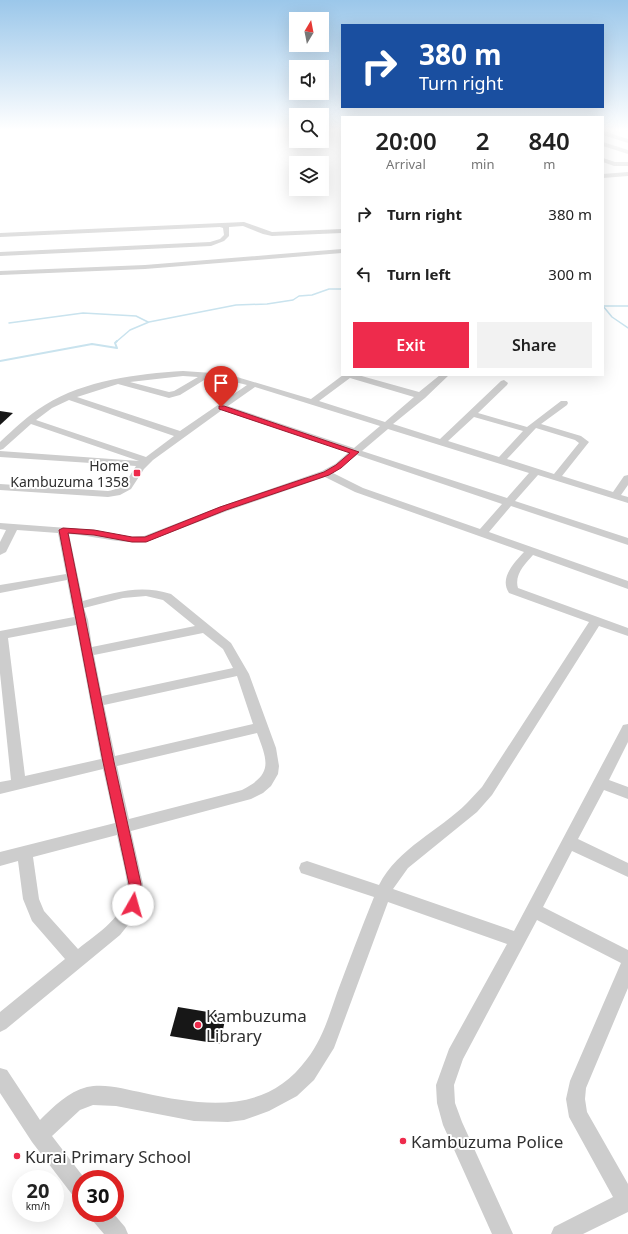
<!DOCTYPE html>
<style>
:root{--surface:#fff;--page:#f2f2f2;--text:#222;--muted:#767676;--accent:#ee2b4c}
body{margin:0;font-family:"Noto Sans",sans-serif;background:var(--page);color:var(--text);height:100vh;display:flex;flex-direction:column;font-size:15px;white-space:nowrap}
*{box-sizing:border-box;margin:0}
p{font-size:13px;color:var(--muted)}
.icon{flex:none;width:22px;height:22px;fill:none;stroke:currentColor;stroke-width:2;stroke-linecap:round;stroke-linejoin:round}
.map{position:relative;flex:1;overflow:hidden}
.panel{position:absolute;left:341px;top:116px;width:263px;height:260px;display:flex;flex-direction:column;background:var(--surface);border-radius:0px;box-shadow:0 4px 16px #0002}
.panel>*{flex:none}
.top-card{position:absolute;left:341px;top:24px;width:263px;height:84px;border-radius:0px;box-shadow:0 4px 16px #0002;background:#1a4fa0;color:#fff;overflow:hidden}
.needle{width:26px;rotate:10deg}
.buttons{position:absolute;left:289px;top:12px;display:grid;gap:8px}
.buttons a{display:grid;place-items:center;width:40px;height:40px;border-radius:0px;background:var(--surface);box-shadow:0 4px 16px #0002;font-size:20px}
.speed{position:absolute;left:12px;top:1170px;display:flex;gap:8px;font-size:20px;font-weight:700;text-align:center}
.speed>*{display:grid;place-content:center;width:52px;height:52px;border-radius:50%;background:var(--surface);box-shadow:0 4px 16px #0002;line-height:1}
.speed small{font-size:10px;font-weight:400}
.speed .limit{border:6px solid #d22;background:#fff;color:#111}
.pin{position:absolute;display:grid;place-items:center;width:34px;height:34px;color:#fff;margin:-41px -17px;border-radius:50% 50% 50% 0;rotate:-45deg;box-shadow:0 0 4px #0007}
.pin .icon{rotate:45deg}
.me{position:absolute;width:44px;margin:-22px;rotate:7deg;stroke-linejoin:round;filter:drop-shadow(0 0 3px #0008)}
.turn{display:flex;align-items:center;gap:14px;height:84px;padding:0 12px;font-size:18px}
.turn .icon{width:52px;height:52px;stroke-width:2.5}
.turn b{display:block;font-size:28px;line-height:34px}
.eta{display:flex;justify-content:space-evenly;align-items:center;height:68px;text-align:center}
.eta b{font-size:24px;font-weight:600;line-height:28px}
.primary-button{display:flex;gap:8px;margin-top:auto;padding:8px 12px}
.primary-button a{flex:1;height:46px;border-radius:0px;background:var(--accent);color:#fff;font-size:16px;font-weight:600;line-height:46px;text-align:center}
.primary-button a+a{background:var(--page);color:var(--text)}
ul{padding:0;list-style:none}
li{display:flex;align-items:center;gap:12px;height:60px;padding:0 12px}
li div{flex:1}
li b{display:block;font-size:15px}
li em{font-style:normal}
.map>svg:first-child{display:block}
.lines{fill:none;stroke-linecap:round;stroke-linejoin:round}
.stream-far1{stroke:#c9e3ee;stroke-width:1.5}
.stream{stroke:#c9e3ee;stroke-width:2}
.building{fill:#171717}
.minor{fill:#cdcdcd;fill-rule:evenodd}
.route{fill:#ee2b4c;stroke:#9b1c31}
.poi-dot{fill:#ee2b4c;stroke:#fff;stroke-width:1.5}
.labels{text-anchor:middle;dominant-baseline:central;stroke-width:4;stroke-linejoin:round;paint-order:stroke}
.poi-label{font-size:14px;fill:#303030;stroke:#fff;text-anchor:end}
.near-poi-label{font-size:17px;fill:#303030;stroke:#fff;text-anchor:start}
</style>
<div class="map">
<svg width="628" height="1234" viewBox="0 0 628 1234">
<rect width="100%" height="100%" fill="#fff"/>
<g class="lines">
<!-- stream-far1 -->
<g class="stream-far1">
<polyline points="603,306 612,317 628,328"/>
<polyline points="603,306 628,306"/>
<polyline points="9,323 83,313 136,316 148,322"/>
<polyline points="116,342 130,330 149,322 236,305 267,304 293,300 299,296 312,295 329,289 342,289"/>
</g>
<!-- stream -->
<polyline class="stream" points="0,361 92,344 117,348 115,343 117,341"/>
</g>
<!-- building -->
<g class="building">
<polygon points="0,411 13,413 0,425"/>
<polygon points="178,1007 226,1015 220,1044 170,1036"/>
</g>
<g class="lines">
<!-- minor -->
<g class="minor">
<polygon points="622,128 628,128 628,131 622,129"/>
<polygon points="603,131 628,139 628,143 603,135"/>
<polygon points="603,142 628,150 628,154 603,146"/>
<polygon points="603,158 615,162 628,162 628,166 614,166 603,162"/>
<polygon points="628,172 628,176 603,178 603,174"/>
<polygon points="244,222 272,232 342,229 342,233 272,236 263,234 243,226 229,227 229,236 224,241 211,246 0,256 0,252 210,242 220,239 224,235 223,228 220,227 0,237 0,233"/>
<polygon points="342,249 342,253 145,269 0,275 0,271 145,265"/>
<path d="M183 371 227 374 311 399 343 375H358L419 392 440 375H449L425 398 393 424 440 439 501 381 504 380 508 383 507 385 478 413 527 427 561 401H567L568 403 567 405 541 424 581 436 589 442 562 476 613 492 624 476 628 475V485L621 495 628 497V503L538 475 515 501 628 538V545L511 506 489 532 628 581V589L533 555C525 564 514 575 518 588L628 628V636L599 626 492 795 477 812 408 868 393 889 514 931 621 729 623 725 628 724V742L609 780 628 787V799L604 790 578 839 628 863V877L572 851 543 907 628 950V988L586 1088 585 1099 587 1112 628 1184V1212L583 1234H551L554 1227 613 1197 569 1117 566 1099 570 1081 621 963 537 920 463 1059 454 1085 455 1103 462 1122 513 1234H492L443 1125 437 1103 436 1085 449 1049 507 944 388 902 334 1048 314 1080 297 1096 269 1111 244 1120 228 1122 194 1121 116 1106 93 1105 80 1110 52 1136 85 1179H81V1200L74 1197 32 1142 0 1093V1068L7 1070 40 1120C54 1106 68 1092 87 1087 105 1083 125 1089 144 1093 204 1106 266 1115 307 1059 322 1040 329 1016 337 993 349 961 361 929 374 897L301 873 299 868 301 863 307 861 379 885C398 848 439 831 467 803 472 798 477 792 482 787L589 622 509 593C499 578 514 563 524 552L355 492 325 477 227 511 146 542C121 544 95 536 69 534L83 601C114 593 139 584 171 594L231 643 249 674 276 748 279 766 278 774 271 786 263 793 251 799 131 831 143 884 140 904 132 920 120 935 6 1029 0 1032V1012L65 959 32 921 23 899 18 861 0 866V852L115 823 103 769 0 794V782L11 780 0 673V631L74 617 67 580 0 593V585L66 574 58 533 17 530 6 552 0 555V542L6 530 0 529V523L94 530 132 537 144 536 219 507 322 471 335 464 349 452 222 410 153 460 144 469 131 489 120 495 108 497 0 490V484L108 491C124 489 128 478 136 466L0 457V451L139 461 31 424 3 449 0 450V442C14 429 28 415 45 405 85 380 137 374 183 371ZM183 376 198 377 174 391 169 392 130 382ZM209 377 227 380 247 385 180 431 77 397 118 384 169 398 180 395ZM350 378 414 397 385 422 319 401ZM255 387 380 426 354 448 228 406ZM69 400 174 436 146 457 36 420 52 408ZM474 417 523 431 499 457 448 441ZM536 428 575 440 579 443 554 474 507 459ZM388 429 529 473 507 498 362 451ZM357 455 502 504 480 529 363 488 333 473ZM146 596 163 600 195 626 92 647 88 620 84 608 123 598ZM76 625 101 759 25 776 8 638ZM203 633 223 649 233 668 102 696 94 655ZM237 676 253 724 115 756 104 705ZM257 733C268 762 273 774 242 790L129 819 117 766ZM117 835C120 851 125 867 127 883 130 914 98 933 78 949L44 911 39 899 33 857Z"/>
<polygon points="89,1213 113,1213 125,1227 128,1234 104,1234 92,1220"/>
</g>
</g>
<!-- sky -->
<linearGradient id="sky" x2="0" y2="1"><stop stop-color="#9bc7ea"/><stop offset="0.43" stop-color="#fff"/><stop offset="1" stop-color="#fff" stop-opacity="0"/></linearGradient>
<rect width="628" height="301" fill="url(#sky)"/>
<!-- route -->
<polygon class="route" points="219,406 224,406 359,452 341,468 329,475 226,510 146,542 132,542 94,535 68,533 114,762 141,884 137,908 133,910 128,908 126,905 129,884 103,762 59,530 63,528 94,530 132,537 145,537 220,507 324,472 336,465 350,453 219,409"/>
<!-- markers -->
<g class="poi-dot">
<rect x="133" y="469" width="8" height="8" rx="2"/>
<circle cx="198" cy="1025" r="4"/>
<circle cx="403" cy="1141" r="4"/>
<circle cx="17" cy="1156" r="4"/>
</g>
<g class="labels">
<!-- poi labels -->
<g class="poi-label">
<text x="129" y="465">Home<tspan x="129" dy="16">Kambuzuma 1358</tspan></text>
</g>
<!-- near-poi labels -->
<g class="near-poi-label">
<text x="206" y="1015">Kambuzuma<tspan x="206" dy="20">Library</tspan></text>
<text x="411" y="1141">Kambuzuma Police</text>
<text x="25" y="1156">Kurai Primary School</text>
</g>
</g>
</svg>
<div class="buttons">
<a><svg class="needle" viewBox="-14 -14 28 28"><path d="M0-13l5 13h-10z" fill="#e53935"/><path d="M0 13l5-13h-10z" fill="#767676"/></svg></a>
<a><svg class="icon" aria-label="sound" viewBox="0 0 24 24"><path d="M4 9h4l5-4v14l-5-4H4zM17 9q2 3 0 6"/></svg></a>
<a><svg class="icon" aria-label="search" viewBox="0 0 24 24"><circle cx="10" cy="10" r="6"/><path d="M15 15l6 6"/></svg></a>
<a><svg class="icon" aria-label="layers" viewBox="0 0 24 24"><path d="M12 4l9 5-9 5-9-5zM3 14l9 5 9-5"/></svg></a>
</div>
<div class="speed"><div>20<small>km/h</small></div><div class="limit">30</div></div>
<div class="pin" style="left:221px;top:407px;background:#d93025"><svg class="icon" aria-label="arrive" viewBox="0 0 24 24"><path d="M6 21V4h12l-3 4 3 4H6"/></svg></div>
<svg class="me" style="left:133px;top:905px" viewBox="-20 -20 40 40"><circle r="19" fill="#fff"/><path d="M0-13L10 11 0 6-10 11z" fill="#ee2b4c"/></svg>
<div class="top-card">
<div class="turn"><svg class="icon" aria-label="right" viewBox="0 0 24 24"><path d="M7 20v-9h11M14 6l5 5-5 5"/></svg><div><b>380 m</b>Turn right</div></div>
</div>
<section class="panel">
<div class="eta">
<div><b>20:00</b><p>Arrival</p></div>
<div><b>2</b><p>min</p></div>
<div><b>840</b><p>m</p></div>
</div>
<ul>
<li><svg class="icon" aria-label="right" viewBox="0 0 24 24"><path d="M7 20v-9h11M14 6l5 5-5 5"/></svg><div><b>Turn right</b></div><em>380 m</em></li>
<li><svg class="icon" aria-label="left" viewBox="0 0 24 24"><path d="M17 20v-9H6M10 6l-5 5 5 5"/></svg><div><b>Turn left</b></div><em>300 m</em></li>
</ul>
<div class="primary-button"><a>Exit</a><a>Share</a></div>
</section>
</div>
